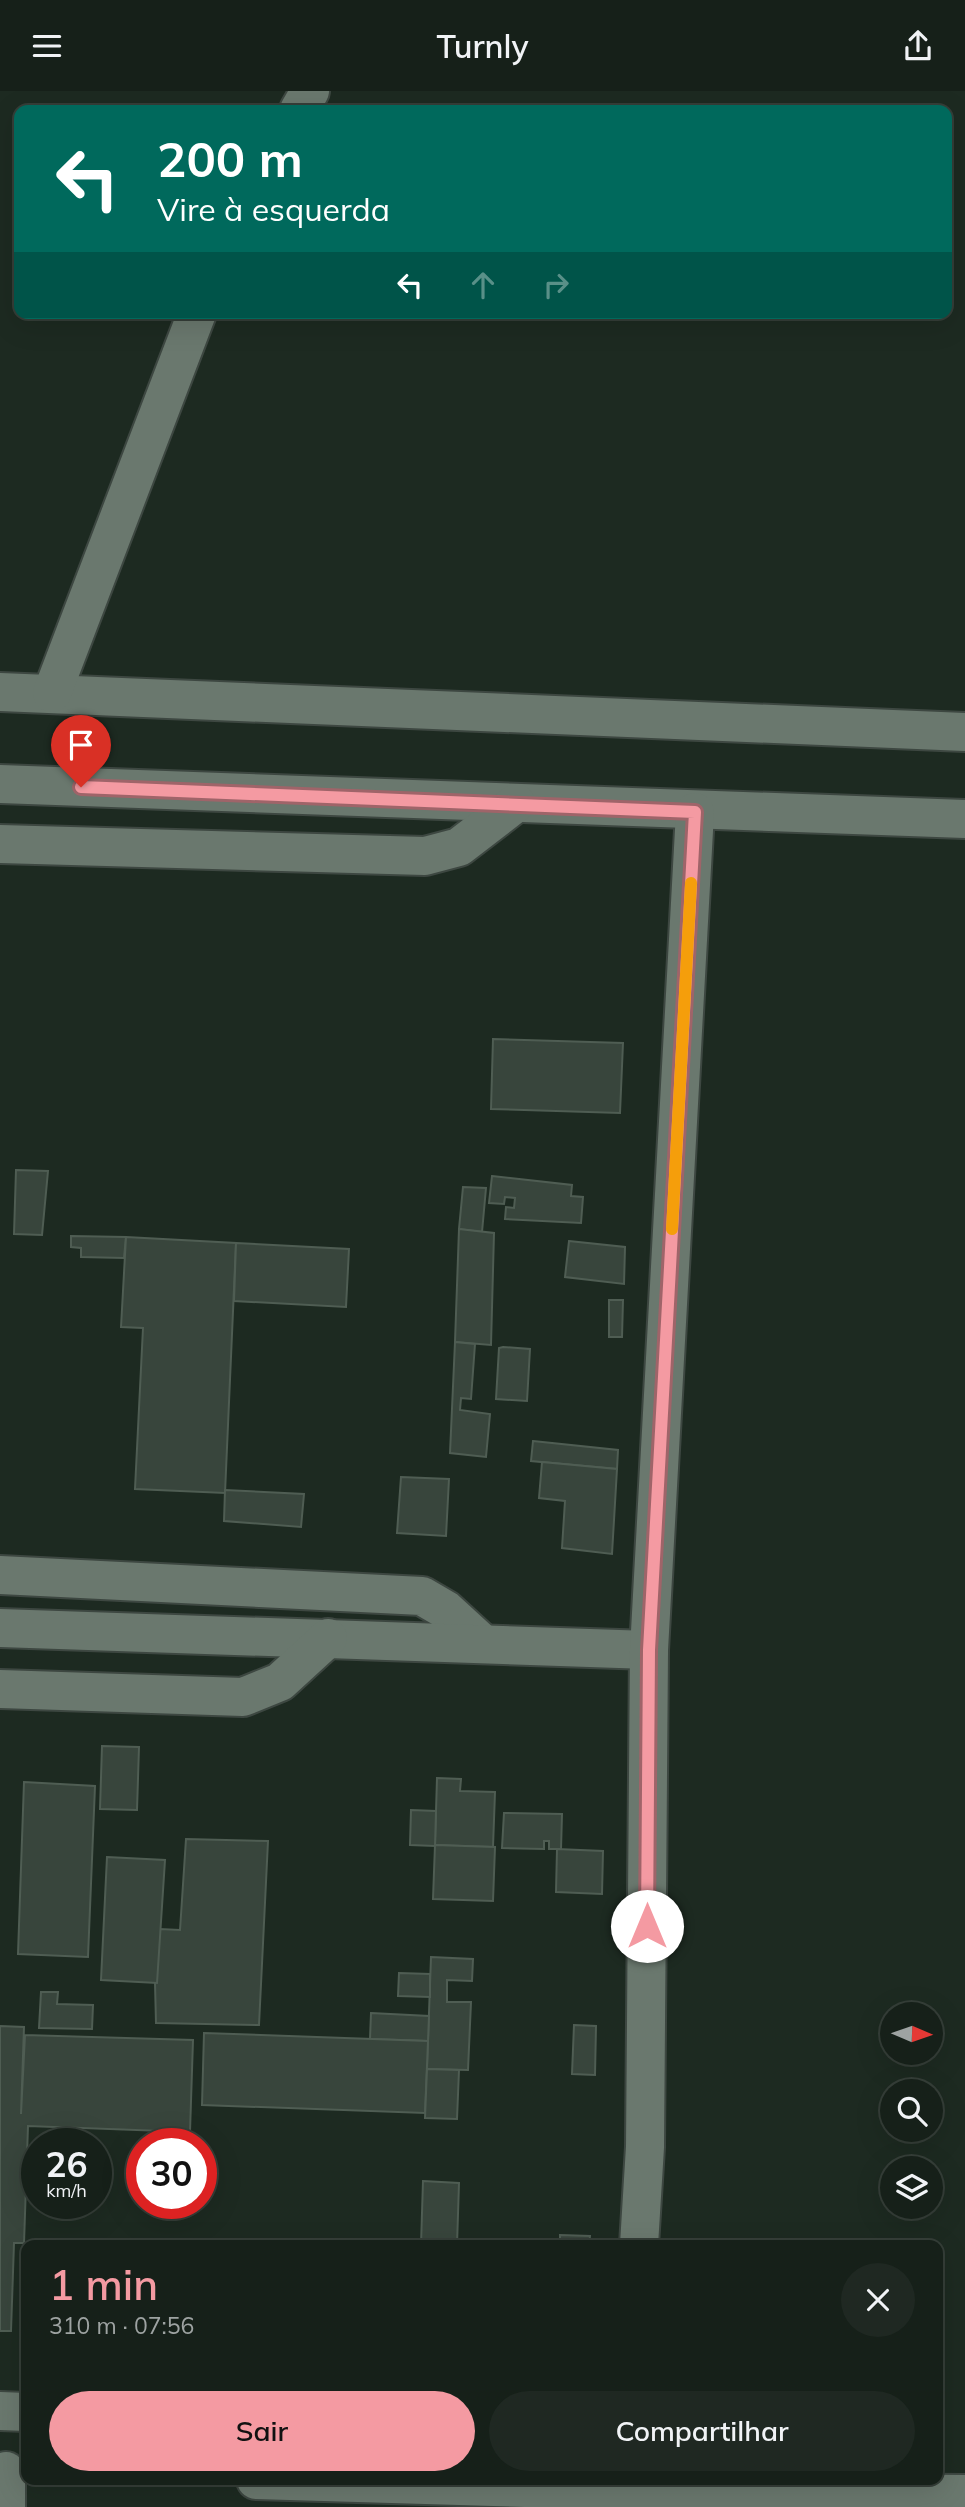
<!DOCTYPE html>
<html lang="pt">
<meta charset="utf-8">
<style>
:root{--surface:#162019;--page:#1f2822;--text:#f1f3f6;--muted:#9ea3a2;--line:#353e38;--accent:#f49aa2}
body{margin:0;font-family:Mulish,sans-serif;background:var(--page);color:var(--text);height:100vh;display:flex;flex-direction:column;font-size:26px;white-space:nowrap}
*{box-sizing:border-box;margin:0}
p{font-size:23px;color:var(--muted)}
.icon{flex:none;width:38px;height:38px;fill:none;stroke:currentColor;stroke-width:2;stroke-linecap:round;stroke-linejoin:round}
.map{position:relative;flex:1;overflow:hidden}
.panel{position:absolute;left:21px;top:2149px;width:922px;height:245px;display:flex;flex-direction:column;background:var(--surface);border-radius:14px;box-shadow:0 7px 28px #0002,0 0 0 2px var(--line)}
.panel>*{flex:none}
.guide{position:absolute;left:14px;top:14px;width:938px;height:214px;border-radius:14px;box-shadow:0 7px 28px #0002,0 0 0 2px var(--line);background:#00695c;color:#fff;overflow:hidden}
.needle{width:46px;rotate:92deg}
.tools{position:absolute;left:880px;top:1911px;display:grid;gap:14px}
.tools a{display:grid;place-items:center;width:63px;height:63px;border-radius:50%;background:var(--surface);box-shadow:0 7px 28px #0002,0 0 0 2px var(--line);font-size:35px}
.speed{position:absolute;left:21px;top:2037px;display:flex;gap:14px;font-size:35px;font-weight:700;text-align:center}
.speed>*{display:grid;place-content:center;width:91px;height:91px;border-radius:50%;background:var(--surface);box-shadow:0 7px 28px #0002,0 0 0 2px var(--line);line-height:1}
.speed small{font-size:18px;font-weight:400}
.speed .limit{border:10px solid #d22;background:#fff;color:#111}
.pin{position:absolute;display:grid;place-items:center;width:60px;height:60px;color:#fff;margin:-72px -30px;border-radius:50% 50% 50% 0;rotate:-45deg;box-shadow:0 0 7px #0007}
.pin .icon{rotate:45deg}
.me{position:absolute;width:77px;margin:-38px;rotate:0deg;stroke-linejoin:round;filter:drop-shadow(0 0 5px #0008)}
.turn{display:flex;align-items:center;gap:24px;height:147px;padding:0 28px;font-size:32px}
.turn .icon{width:91px;height:91px;stroke-width:2.5}
.turn b{display:block;font-size:49px;line-height:60px}
.lanes{display:flex;align-items:center;height:66px;padding:0 28px;background:#0003;justify-content:center;gap:35px;direction:ltr}
.lanes .off{opacity:.35}
.round{display:grid;place-items:center;flex:none;width:74px;height:74px;border-radius:37px;background:var(--page)}
.headline{display:flex;align-items:center;justify-content:space-between;height:119px;padding:0 28px}
h1{font-size:42px;font-weight:600;line-height:52px;color:var(--accent)}
.cta{display:flex;gap:14px;margin-top:auto;padding:14px 28px}
.cta a{flex:1;height:80px;border-radius:42px;background:var(--accent);color:#111;font-size:28px;font-weight:600;line-height:80px;text-align:center}
.cta a+a{background:var(--page);color:var(--text)}
header{display:flex;justify-content:space-between;align-items:center;height:91px;padding:0 28px;background:var(--surface);font-size:32px;font-weight:600}
.map>svg:first-child{display:block}
.building{fill:#38453c;stroke:#4f5d53;stroke-width:2}
.lines{fill:none;stroke-linecap:round;stroke-linejoin:round}
.minor-casing{stroke:#3d4741;stroke-width:42}
.minor{stroke:#6a786e;stroke-width:38}
.route-casing{stroke:#9f6469;stroke-width:18}
.route{stroke:#f49aa2;stroke-width:12}
.slow{stroke:#f59e0b;stroke-width:12}
</style>
<header><svg class="icon" aria-label="menu" viewBox="0 0 24 24"><path d="M4 6h16M4 12h16M4 18h16"/></svg>Turnly<svg class="icon" aria-label="share" viewBox="0 0 24 24"><path d="M12 15V3M7 8l5-5 5 5M5 13v7h14v-7"/></svg></header>
<div class="map">
<svg width="965" height="2416" viewBox="0 0 965 2416">
<rect width="100%" height="100%" fill="#1d2a21"/>
<!-- building -->
<g class="building">
<polygon points="493,948 623,952 620,1022 491,1018"/>
<polygon points="16,1079 48,1080 42,1144 14,1143"/>
<polygon points="492,1085 572,1094 571,1105 583,1106 581,1132 505,1128 506,1116 514,1117 515,1107 505,1106 504,1113 489,1112"/>
<polygon points="463,1096 486,1097 482,1141 459,1138"/>
<polygon points="459,1138 494,1142 491,1254 455,1251"/>
<polygon points="71,1145 126,1146 124,1167 81,1166 81,1157 71,1156"/>
<polygon points="126,1146 236,1152 225,1402 135,1398 143,1237 121,1236"/>
<polygon points="569,1150 625,1156 624,1193 565,1186"/>
<polygon points="236,1152 349,1158 346,1216 234,1210"/>
<polygon points="609,1209 623,1209 622,1246 609,1246"/>
<polygon points="455,1251 475,1253 471,1308 461,1307 460,1319 490,1323 486,1366 450,1362"/>
<polygon points="503,1256 530,1258 527,1310 496,1308 499,1257"/>
<polygon points="533,1350 618,1359 617,1378 531,1370"/>
<polygon points="542,1371 617,1378 612,1463 562,1457 565,1410 539,1407"/>
<polygon points="401,1386 449,1388 446,1445 397,1442"/>
<polygon points="225,1399 304,1403 301,1436 224,1430"/>
<polygon points="102,1655 139,1656 137,1719 100,1718"/>
<polygon points="437,1687 461,1688 460,1700 495,1701 493,1756 435,1754"/>
<polygon points="24,1691 95,1695 88,1866 18,1863"/>
<polygon points="411,1719 436,1720 435,1755 410,1754"/>
<polygon points="504,1722 562,1723 561,1758 549,1758 549,1750 544,1750 544,1758 502,1757"/>
<polygon points="186,1748 268,1750 259,1934 156,1932 155,1892 160,1838 180,1839"/>
<polygon points="435,1754 495,1756 493,1810 433,1808"/>
<polygon points="557,1758 603,1760 602,1803 556,1801"/>
<polygon points="107,1766 165,1769 157,1892 101,1889"/>
<polygon points="431,1866 473,1868 472,1890 447,1889 447,1911 471,1911 468,1979 427,1978"/>
<polygon points="399,1882 430,1883 430,1906 398,1905"/>
<polygon points="41,1901 58,1901 57,1913 93,1914 92,1938 39,1937"/>
<polygon points="371,1922 429,1925 428,1950 370,1948"/>
<polygon points="574,1934 596,1935 595,1984 572,1983"/>
<polygon points="0,1935 24,1936 21,2023 25,1944 193,1949 190,2041 28,2035 24,2152 14,2152 11,2240 0,2240"/>
<polygon points="204,1942 428,1950 425,2022 202,2014"/>
<polygon points="427,1978 459,1979 457,2028 425,2027"/>
<polygon points="423,2090 459,2092 457,2154 421,2154"/>
<polygon points="560,2144 590,2145 589,2154 560,2154"/>
</g>
<g class="lines">
<!-- minor casing -->
<g class="minor-casing">
<g id="minor">
<polyline points="299,19 310,0"/>
<polyline points="0,601 965,641"/>
<polyline points="52,602 197,222"/>
<polyline points="0,693 965,728"/>
<polyline points="0,753 425,765 459,756 516,712"/>
<polyline points="0,1484 422,1505 446,1519 482,1552"/>
<polyline points="0,1537 649,1559"/>
<polyline points="0,1598 243,1606 280,1591 328,1547"/>
<polyline points="639,2154 645,2056 649,1559 695,721"/>
<polyline points="0,2320 26,2321"/>
<polyline points="256,2389 626,2400 965,2403"/>
<polyline points="6,2416 6,2380"/>
</g>
</g>
<!-- minor -->
<use href="#minor" class="minor"/>
</g>
<g class="lines">
<!-- route casing -->
<g class="route-casing">
<polyline id="route" points="81,696 695,721 649,1559 647,1835"/>
</g>
<!-- route -->
<use href="#route" class="route"/>
<!-- slow -->
<polyline class="slow" points="672,1138 691,792"/>
</g>
</svg>
<div class="tools">
<a><svg class="needle" viewBox="-14 -14 28 28"><path d="M0-13l5 13h-10z" fill="#e53935"/><path d="M0 13l5-13h-10z" fill="#9ea3a2"/></svg></a>
<a><svg class="icon" aria-label="search" viewBox="0 0 24 24"><circle cx="10" cy="10" r="6"/><path d="M15 15l6 6"/></svg></a>
<a><svg class="icon" aria-label="layers" viewBox="0 0 24 24"><path d="M12 4l9 5-9 5-9-5zM3 14l9 5 9-5"/></svg></a>
</div>
<div class="speed"><div>26<small>km/h</small></div><div class="limit">30</div></div>
<div class="pin" style="left:81px;top:696px;background:#d93025"><svg class="icon" aria-label="arrive" viewBox="0 0 24 24"><path d="M6 21V4h12l-3 4 3 4H6"/></svg></div>
<svg class="me" style="left:647px;top:1835px" viewBox="-20 -20 40 40"><circle r="19" fill="#fff"/><path d="M0-13L10 11 0 6-10 11z" fill="#f49aa2"/></svg>
<div class="guide">
<div class="turn"><svg class="icon" aria-label="left" viewBox="0 0 24 24"><path d="M17 20v-9H6M10 6l-5 5 5 5"/></svg><div><b>200 m</b>Vire à esquerda</div></div>
<div class="lanes"><svg class="icon" aria-label="left" viewBox="0 0 24 24"><path d="M17 20v-9H6M10 6l-5 5 5 5"/></svg><svg class="icon off" aria-label="ahead" viewBox="0 0 24 24"><path d="M12 20V5M6 11l6-6 6 6"/></svg><svg class="icon off" aria-label="right" viewBox="0 0 24 24"><path d="M7 20v-9h11M14 6l5 5-5 5"/></svg></div>
</div>
<section class="panel">
<div class="headline"><div><h1>1 min</h1><p>310 m · 07:56</p></div><a class="round"><svg class="icon" aria-label="close" viewBox="0 0 24 24"><path d="M6 6l12 12M18 6L6 18"/></svg></a></div>
<div class="cta"><a>Sair</a><a>Compartilhar</a></div>
</section>
</div>
